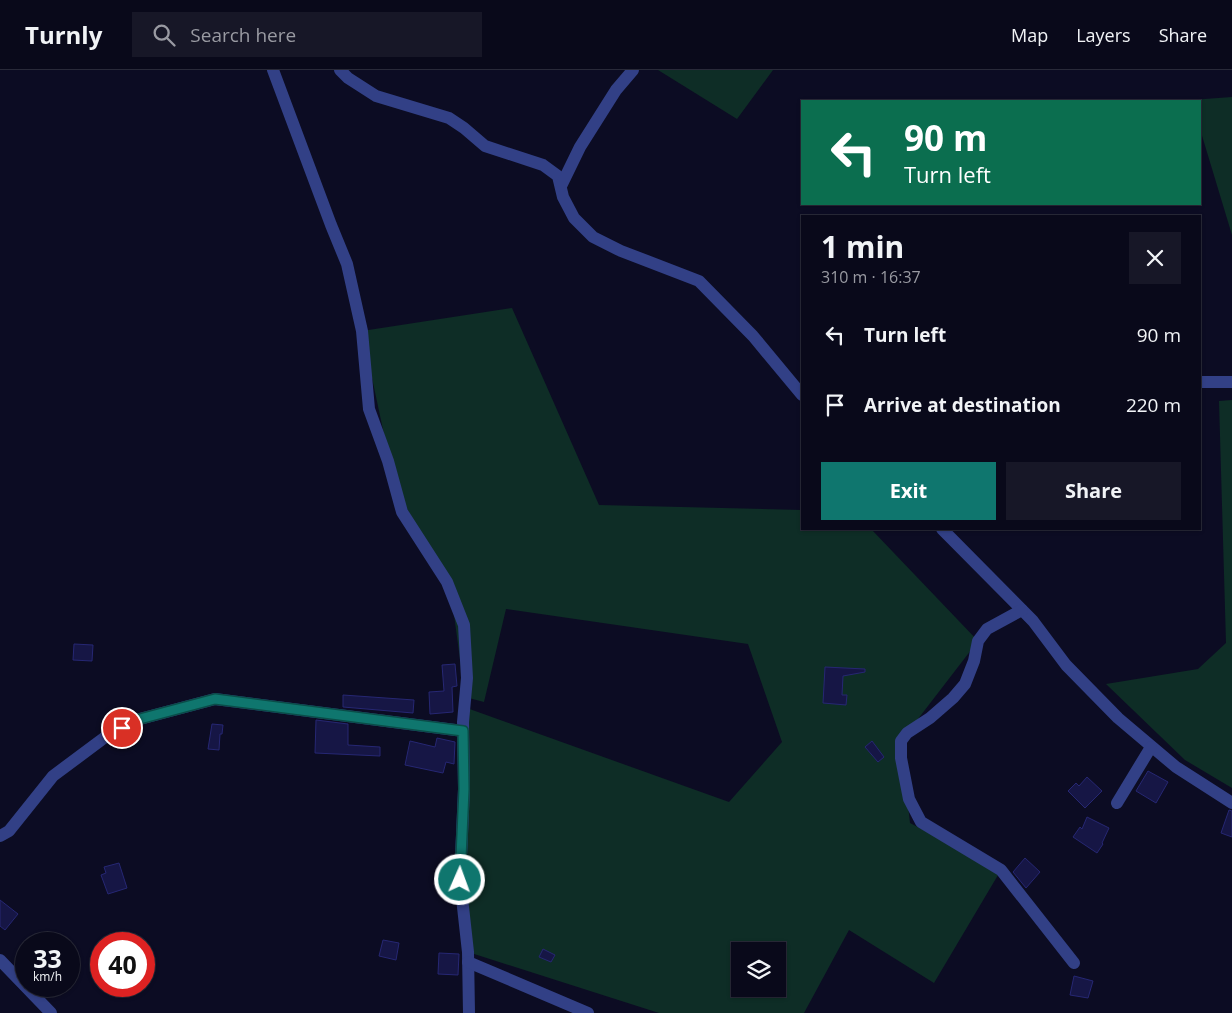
<!DOCTYPE html>
<meta charset="utf-8">
<style>
:root{--surface:#09091a;--page:#171727;--text:#f1f3f6;--muted:#999aa2;--line:#292a39;--accent:#0f766e}
body{margin:0;font-family:"Open Sans",sans-serif;background:var(--page);color:var(--text);height:100vh;display:flex;flex-direction:column;font-size:19px;white-space:nowrap}
*{box-sizing:border-box;margin:0}
p{font-size:16px;color:var(--muted)}
.icon{flex:none;width:28px;height:28px;fill:none;stroke:currentColor;stroke-width:2;stroke-linecap:round;stroke-linejoin:round}
.map{position:relative;flex:1;overflow:hidden}
.details{position:absolute;left:801px;top:145px;width:400px;height:315px;display:flex;flex-direction:column;background:var(--surface);border-radius:0px;box-shadow:0 1px 4px #0004,0 0 0 1px var(--line)}
.details>*{flex:none}
.banner{position:absolute;left:801px;top:30px;width:400px;height:105px;border-radius:0px;box-shadow:0 1px 4px #0004,0 0 0 1px var(--line);background:#0b6e4f;color:#fff;overflow:hidden}
.buttons{position:absolute;left:731px;top:872px;display:grid;gap:10px}
.buttons a{display:grid;place-items:center;width:55px;height:55px;border-radius:0px;background:var(--surface);box-shadow:0 1px 4px #0004,0 0 0 1px var(--line);font-size:25px}
.speed{position:absolute;left:15px;top:862px;display:flex;gap:10px;font-size:25px;font-weight:700;text-align:center}
.speed>*{display:grid;place-content:center;width:65px;height:65px;border-radius:50%;background:var(--surface);box-shadow:0 1px 4px #0004,0 0 0 1px var(--line);line-height:1}
.speed small{font-size:12px;font-weight:400}
.speed .limit{border:8px solid #d22;background:#fff;color:#111}
.pin{position:absolute;display:grid;place-items:center;width:42px;height:42px;color:#fff;margin:-21px;border:2px solid #fff;border-radius:50%;box-shadow:0 1px 5px #0007}
.me{position:absolute;width:55px;margin:-28px;rotate:2deg;stroke-linejoin:round;filter:drop-shadow(0 0 4px #0008)}
.turn{display:flex;align-items:center;gap:18px;height:105px;padding:0 20px;font-size:22px}
.turn .icon{width:65px;height:65px;stroke-width:2.5}
.turn b{display:block;font-size:35px;line-height:42px}
.round{display:grid;place-items:center;flex:none;width:52px;height:52px;border-radius:0px;background:var(--page)}
.summary{display:flex;align-items:center;justify-content:space-between;height:85px;padding:0 20px}
h1{font-size:30px;font-weight:700;line-height:38px}
.cta{display:flex;gap:10px;margin-top:auto;padding:10px 20px}
.cta a{flex:1;height:58px;border-radius:0px;background:var(--accent);color:#fff;font-size:20px;font-weight:700;line-height:58px;text-align:center}
.cta a+a{background:var(--page);color:var(--text)}
ul{padding:0;list-style:none}
li{display:flex;align-items:center;gap:15px;height:70px;padding:0 20px}
li div{flex:1}
li b{display:block;font-size:19px}
li em{font-style:normal}
header{display:flex;align-items:center;gap:30px;box-sizing:border-box;height:70px;padding:0 25px;background:var(--surface);border-bottom:1px solid var(--line)}
header strong{font-size:24px}
nav{display:flex;gap:28px;margin-inline-start:auto;font-size:18px}
.search{width:350px;height:45px;background:var(--page);display:flex;align-items:center;gap:12px;box-sizing:border-box;padding:0 18px;border-radius:0px;color:var(--muted);font-size:19px}
.map>svg:first-child{display:block}
.green{fill:#0e2d26;fill-rule:evenodd}
.building{fill:#161645;stroke:#262773}
.lines{fill:none;stroke-linecap:round;stroke-linejoin:round}
.minor{stroke:#324086;stroke-width:12}
.route-casing{stroke:#0a4d48;stroke-width:12}
.route{stroke:#0f766e;stroke-width:9}
</style>
<header>
<strong>Turnly</strong>
<div class="search"><svg class="icon" aria-label="search" viewBox="0 0 24 24"><circle cx="10" cy="10" r="6"/><path d="M15 15l6 6"/></svg>Search here</div>
<nav><a>Map</a><a>Layers</a><a>Share</a></nav>
</header>
<div class="map">
<svg width="1232" height="943" viewBox="0 0 1232 943">
<rect width="100%" height="100%" fill="#0c0c23"/>
<!-- green -->
<g class="green">
<polygon points="658,0 773,0 737,49"/>
<polygon points="1232,27 1232,165 1200,59 1200,31 1191,30"/>
<path d="M512 238 599 435 802 440V459H867L872 460 978 571 901 671 910 753 1001 800 934 913 849 860 804 943H659L468 882 464 637 729 732 782 672 748 574 506 539 484 632 465 627 451 522 395 416 362 261ZM740 881H778V919H740Z"/>
<polygon points="1232,330 1232,718 1185,690 1106,614 1198,599 1226,573 1219,331"/>
</g>
<!-- building -->
<g class="building">
<polygon points="74,574 93,575 92,591 73,590"/>
<polygon points="455,594 457,616 452,617 453,642 430,644 429,622 444,621 442,595"/>
<polygon points="825,597 865,599 865,602 843,606 842,625 847,625 846,635 823,633"/>
<polygon points="343,625 414,630 413,643 343,637"/>
<polygon points="316,650 348,654 348,675 380,677 380,686 315,683"/>
<polygon points="212,654 223,655 222,664 220,664 219,680 208,679"/>
<polygon points="437,668 455,672 454,694 446,692 443,703 405,695 410,671 435,677"/>
<polygon points="872,671 884,687 878,692 865,677"/>
<polygon points="1148,701 1168,712 1156,733 1136,721"/>
<polygon points="1087,707 1102,721 1085,738 1068,721 1076,713 1079,716"/>
<polygon points="1229,740 1232,741 1232,767 1221,763"/>
<polygon points="1087,747 1109,758 1102,773 1103,774 1097,783 1073,767 1080,757 1082,759"/>
<polygon points="1025,788 1040,802 1026,818 1013,802"/>
<polygon points="119,793 127,818 108,824 101,805 106,803 104,797"/>
<polygon points="0,830 18,844 5,860 0,856"/>
<polygon points="383,870 399,873 396,890 379,886"/>
<polygon points="543,879 555,885 551,892 539,887"/>
<polygon points="439,883 459,884 458,905 438,904"/>
<polygon points="1074,906 1093,911 1088,928 1070,925"/>
</g>
<g class="lines">
<!-- minor -->
<g class="minor">
<polyline points="273,0 331,155 347,194 362,261 369,339 388,391 402,442 447,512 464,555 467,608 463,652 464,719 460,810 468,882 469,943"/>
<polyline points="340,0 348,8 376,26 449,48 464,58 485,76 543,95 558,106 563,127 574,148 593,167 621,181 699,211 753,266 802,325"/>
<polyline points="561,116 580,77 616,20 633,0"/>
<polyline points="1200,312 1232,312"/>
<polyline points="942,459 1033,551 1066,595 1118,648 1176,697 1232,733"/>
<polyline points="1022,540 987,559 978,571 974,591 965,614 953,628 930,648 907,663 901,671 901,688 909,729 921,752 1001,800 1074,893"/>
<polyline points="1117,733 1151,677"/>
<polyline points="0,766 9,761 53,706 108,665 136,650 215,629 463,661"/>
<polyline points="0,890 51,943"/>
<polyline points="468,892 588,943"/>
</g>
</g>
<g class="lines">
<!-- route casing -->
<g class="route-casing">
<polyline id="route" points="122,658 136,650 215,629 463,661 464,719 460,810"/>
</g>
<!-- route -->
<use href="#route" class="route"/>
</g>
</svg>
<div class="buttons">
<a><svg class="icon" aria-label="layers" viewBox="0 0 24 24"><path d="M12 4l9 5-9 5-9-5zM3 14l9 5 9-5"/></svg></a>
</div>
<div class="speed"><div>33<small>km/h</small></div><div class="limit">40</div></div>
<div class="pin" style="left:122px;top:658px;background:#d93025"><svg class="icon" aria-label="arrive" viewBox="0 0 24 24"><path d="M6 21V4h12l-3 4 3 4H6"/></svg></div>
<svg class="me" style="left:460px;top:810px" viewBox="-20 -20 40 40"><circle r="17" fill="#0f766e" stroke="#fff" stroke-width="3"/><path d="M0-11L8 9 0 5-8 9z" fill="#fff"/></svg>
<div class="banner">
<div class="turn"><svg class="icon" aria-label="left" viewBox="0 0 24 24"><path d="M17 20v-9H6M10 6l-5 5 5 5"/></svg><div><b>90 m</b>Turn left</div></div>
</div>
<section class="details">
<div class="summary"><div><h1>1 min</h1><p>310 m · 16:37</p></div><a class="round"><svg class="icon" aria-label="close" viewBox="0 0 24 24"><path d="M6 6l12 12M18 6L6 18"/></svg></a></div>
<ul>
<li><svg class="icon" aria-label="left" viewBox="0 0 24 24"><path d="M17 20v-9H6M10 6l-5 5 5 5"/></svg><div><b>Turn left</b></div><em>90 m</em></li>
<li><svg class="icon" aria-label="arrive" viewBox="0 0 24 24"><path d="M6 21V4h12l-3 4 3 4H6"/></svg><div><b>Arrive at destination</b></div><em>220 m</em></li>
</ul>
<div class="cta"><a>Exit</a><a>Share</a></div>
</section>
</div>
